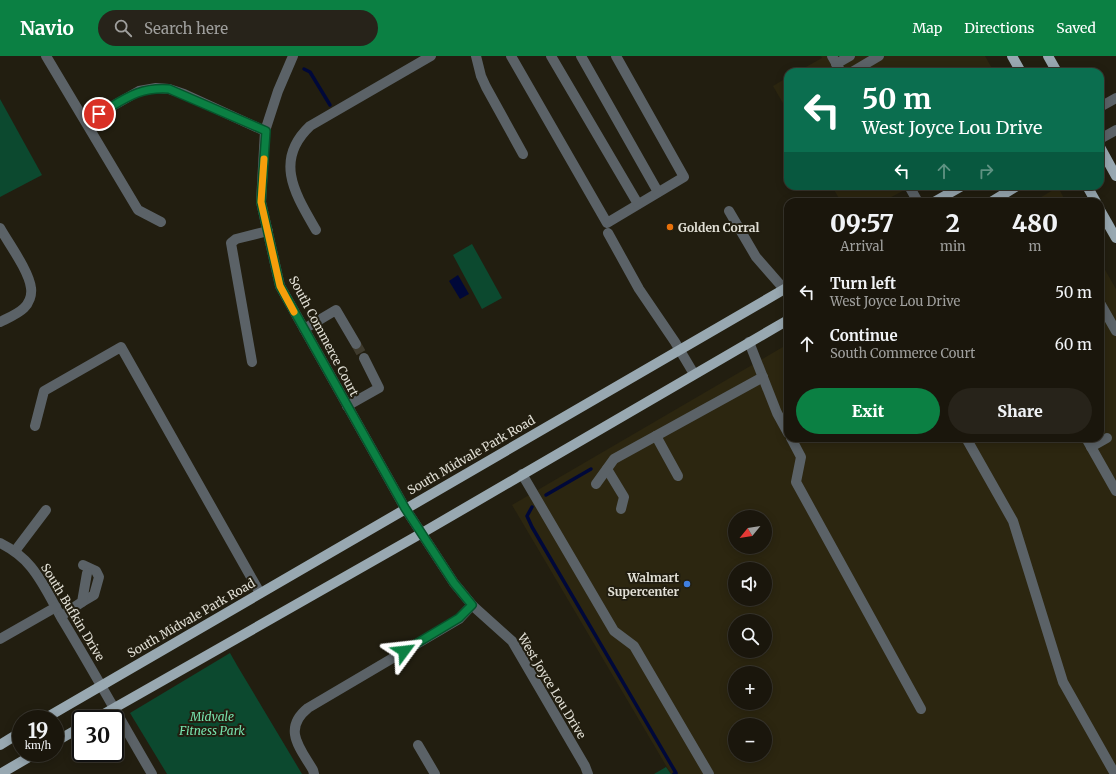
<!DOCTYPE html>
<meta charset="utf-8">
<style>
:root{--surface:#1a160c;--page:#27231a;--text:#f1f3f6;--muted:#9f9f9d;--line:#38352d;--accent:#0b8043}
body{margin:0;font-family:Merriweather,serif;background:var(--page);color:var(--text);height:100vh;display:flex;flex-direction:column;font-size:15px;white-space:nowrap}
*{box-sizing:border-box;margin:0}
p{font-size:13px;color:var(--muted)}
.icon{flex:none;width:22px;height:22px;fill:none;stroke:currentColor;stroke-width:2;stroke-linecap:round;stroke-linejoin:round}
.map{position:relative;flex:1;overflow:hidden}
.side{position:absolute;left:784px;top:142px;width:320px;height:244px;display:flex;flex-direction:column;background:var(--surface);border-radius:12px;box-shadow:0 2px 10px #0003,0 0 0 1px var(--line)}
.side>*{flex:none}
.banner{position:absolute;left:784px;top:12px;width:320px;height:122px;border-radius:12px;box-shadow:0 2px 10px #0003,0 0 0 1px var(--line);background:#0b6e4f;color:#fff;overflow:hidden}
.needle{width:26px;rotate:240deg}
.controls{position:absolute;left:728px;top:454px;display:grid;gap:8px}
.controls a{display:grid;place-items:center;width:44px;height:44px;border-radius:50%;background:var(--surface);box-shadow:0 2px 10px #0003,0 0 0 1px var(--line);font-size:20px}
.speed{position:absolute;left:12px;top:654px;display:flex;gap:8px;font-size:20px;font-weight:700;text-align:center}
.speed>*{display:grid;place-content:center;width:52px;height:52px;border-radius:50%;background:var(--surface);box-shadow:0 2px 10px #0003,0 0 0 1px var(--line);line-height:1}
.speed small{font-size:10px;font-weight:400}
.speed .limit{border:2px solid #111;border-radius:6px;background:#fff;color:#111}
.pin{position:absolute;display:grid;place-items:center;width:34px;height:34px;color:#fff;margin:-17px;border:2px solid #fff;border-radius:50%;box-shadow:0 1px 4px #0007}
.me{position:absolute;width:44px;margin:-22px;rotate:60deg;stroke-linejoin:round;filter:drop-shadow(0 0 3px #0008)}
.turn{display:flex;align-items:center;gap:14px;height:84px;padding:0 12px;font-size:18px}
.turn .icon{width:52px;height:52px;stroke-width:2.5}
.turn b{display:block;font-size:28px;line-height:34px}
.lanes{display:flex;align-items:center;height:38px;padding:0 12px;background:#0003;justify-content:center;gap:20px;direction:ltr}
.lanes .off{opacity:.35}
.eta{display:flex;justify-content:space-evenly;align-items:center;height:68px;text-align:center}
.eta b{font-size:24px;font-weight:800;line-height:28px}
.cta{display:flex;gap:8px;margin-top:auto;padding:8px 12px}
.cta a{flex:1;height:46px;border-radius:24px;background:var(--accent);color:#fff;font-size:16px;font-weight:800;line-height:46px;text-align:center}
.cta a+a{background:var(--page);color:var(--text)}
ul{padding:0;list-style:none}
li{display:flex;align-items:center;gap:12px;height:52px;padding:0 12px}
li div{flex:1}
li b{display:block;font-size:15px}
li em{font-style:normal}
header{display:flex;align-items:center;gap:24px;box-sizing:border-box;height:56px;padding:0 20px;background:var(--accent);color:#fff}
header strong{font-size:19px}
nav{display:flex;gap:22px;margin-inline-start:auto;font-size:14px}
.search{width:280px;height:36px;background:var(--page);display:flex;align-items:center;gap:10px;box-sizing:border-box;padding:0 14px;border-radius:22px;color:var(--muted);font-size:15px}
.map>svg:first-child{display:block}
.built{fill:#2c2610;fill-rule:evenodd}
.green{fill:#0c492f}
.water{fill:#000839}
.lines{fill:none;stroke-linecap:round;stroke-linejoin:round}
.stream{stroke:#000839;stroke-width:3.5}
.minor-tunnel{stroke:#3f3b2e;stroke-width:10;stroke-dasharray:10 5;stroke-linecap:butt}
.minor{stroke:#5b6267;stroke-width:10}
.major{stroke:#98a8b1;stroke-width:10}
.route-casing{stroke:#07532c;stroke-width:10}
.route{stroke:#0b8043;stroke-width:7}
.slow{stroke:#f59e0b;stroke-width:7}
.food-dot{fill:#e8710a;stroke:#221e10;stroke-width:1.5}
.shop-dot{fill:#3f7fe0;stroke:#221e10;stroke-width:1.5}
.labels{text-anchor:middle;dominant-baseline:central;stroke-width:4;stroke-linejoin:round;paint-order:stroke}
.poi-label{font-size:12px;font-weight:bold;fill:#e1dfd5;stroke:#221e10;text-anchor:start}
.street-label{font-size:12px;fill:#e1dfd5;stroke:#221e10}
.park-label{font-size:12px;font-style:italic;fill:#77e2ad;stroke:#221e10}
</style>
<header>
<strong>Navio</strong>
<div class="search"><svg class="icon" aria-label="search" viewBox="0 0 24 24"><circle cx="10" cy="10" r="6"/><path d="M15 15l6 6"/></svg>Search here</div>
<nav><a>Map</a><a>Directions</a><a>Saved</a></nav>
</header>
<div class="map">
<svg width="1116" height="718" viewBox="0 0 1116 718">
<rect width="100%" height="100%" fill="#221e10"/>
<!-- built -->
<g class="built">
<polygon points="821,0 985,0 994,16 797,16 822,2"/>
<polygon points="788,21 788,56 773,30"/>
<polygon points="832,130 912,130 882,146 841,146"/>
<polygon points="1058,131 1066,146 1033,146"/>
<path d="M1100 205 1116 233V718H671L512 449 788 288V382H1100ZM735 461H765V491H735ZM735 513H765V543H735ZM735 565H765V595H735ZM735 617H765V647H735ZM735 669H765V699H735Z"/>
</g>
<!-- green -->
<g class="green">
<polygon points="0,43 42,119 0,141"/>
<polygon points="472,188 502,242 482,253 453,199"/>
<polygon points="230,597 238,611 302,718 167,718 130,657"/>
<polygon points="666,711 671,718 654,718"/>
</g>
<!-- water -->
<polygon class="water" points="458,219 469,238 460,243 449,225"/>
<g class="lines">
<!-- stream -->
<g class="stream">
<polyline points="304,13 310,16 330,49"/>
<polyline points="546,439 591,413"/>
<polyline points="532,451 527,460 532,471 676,717 674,718"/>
</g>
<!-- minor-tunnel -->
<polyline class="minor-tunnel" points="356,288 364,302"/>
<!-- minor -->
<g class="minor">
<polyline points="46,0 138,154 161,166"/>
<polyline points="293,0 278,35 265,75 261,146 280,230 405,452 454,527 473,550 512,585 585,710 588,718"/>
<polyline points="476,0 481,20 486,31 523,98"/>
<polyline points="511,0 607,167 684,121 616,0"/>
<polyline points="551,0 638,148"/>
<polyline points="581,0 658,136"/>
<polyline points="832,0 841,16"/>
<polyline points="836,8 850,0"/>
<polyline points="852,16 879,0"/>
<polyline points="1100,51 1116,42"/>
<polyline points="86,65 139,35 156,32 169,33 184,38 265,75"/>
<polyline points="1100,83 1116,74"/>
<polyline points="909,130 918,146"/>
<polyline points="729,155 756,201 784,233"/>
<path d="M0 172C9 188 29 215 31 232 32 239 29 247 24 252 18 258 8 262 0 266"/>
<path d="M316 174C296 139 273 105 310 70L431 0"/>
<polyline points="608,177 639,233 675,286 694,318"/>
<polyline points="1100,247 1116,275"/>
<polyline points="304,273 336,254 356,288"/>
<polyline points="749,286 777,357 788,377"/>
<polyline points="252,306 231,187 236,183 268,175"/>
<polyline points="347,350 379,332 364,302"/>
<polyline points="35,370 44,335 121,291 260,537"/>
<polyline points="656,380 678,420"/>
<polyline points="791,382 801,401 796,426 921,653"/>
<polyline points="966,382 1013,465 1063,626 1115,718"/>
<polyline points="1086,382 1116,435"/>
<polyline points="1091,391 1107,382"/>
<polyline points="607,413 624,441 621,453"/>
<polyline points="522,418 614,575 634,590 709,718"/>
<polyline points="596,428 614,403 763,321"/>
<path d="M0 487C12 493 22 500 31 511 44 527 52 545 62 563 93 614 122 667 152 718"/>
<polyline points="15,495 46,454"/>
<polyline points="82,546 94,539 99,521 96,515 83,509"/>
<polyline points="61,560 82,546 87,517"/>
<polyline points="0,583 56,551"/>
<polyline points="418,689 435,718"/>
<path d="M314 718 313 714C300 692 282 673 308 652L459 563 472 549"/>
</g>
<!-- major -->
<g class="major">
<polyline points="1012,0 1021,16"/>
<polyline points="1048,0 1057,16"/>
<polyline points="1100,91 1116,120"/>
<polyline points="1087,130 1096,146"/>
<polyline points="934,146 962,130"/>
<polyline points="991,146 1017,130"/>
<polyline points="1100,154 1116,182"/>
<polyline points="44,663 788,231"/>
<polyline points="95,663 422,477 788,264"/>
<polyline points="55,686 81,671"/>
<polyline points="0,689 21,676"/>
<polyline points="0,718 36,697"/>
</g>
</g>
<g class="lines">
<!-- route casing -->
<g class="route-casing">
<path id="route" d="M99 58C125 43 138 31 169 33L266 75 261 146 280 230 405 452 454 527 472 549 459 562 404 595"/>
</g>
<!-- route -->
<use href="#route" class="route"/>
<!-- slow -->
<polyline class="slow" points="264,103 261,146 280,230 294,256"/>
</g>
<!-- markers -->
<circle class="food-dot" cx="670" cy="171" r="4"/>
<circle class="shop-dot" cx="687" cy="528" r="4"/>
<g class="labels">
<!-- poi labels -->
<g class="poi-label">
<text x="678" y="171">Golden Corral</text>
<text x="679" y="521" text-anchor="end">Walmart<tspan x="679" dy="14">Supercenter</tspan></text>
</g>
<!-- street labels -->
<g class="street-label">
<text transform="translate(324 280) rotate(62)">South Commerce Court</text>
<text transform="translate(471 399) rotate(-30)">South Midvale Park Road</text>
<text transform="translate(73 556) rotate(59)">South Bufkin Drive</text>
<text transform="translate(191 562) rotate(-30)">South Midvale Park Road</text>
<text transform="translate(552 630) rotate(59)">West Joyce Lou Drive</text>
</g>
<!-- park labels -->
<g class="park-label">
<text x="212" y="660">Midvale<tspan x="212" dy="14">Fitness Park</tspan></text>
</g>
</g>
</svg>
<div class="controls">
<a><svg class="needle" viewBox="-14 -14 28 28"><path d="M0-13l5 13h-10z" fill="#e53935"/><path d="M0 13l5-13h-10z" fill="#9f9f9d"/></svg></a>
<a><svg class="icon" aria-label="sound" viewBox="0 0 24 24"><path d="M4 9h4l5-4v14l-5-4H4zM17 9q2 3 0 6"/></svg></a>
<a><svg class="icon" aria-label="search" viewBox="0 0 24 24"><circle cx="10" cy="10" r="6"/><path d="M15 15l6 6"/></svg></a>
<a>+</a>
<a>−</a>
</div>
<div class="speed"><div>19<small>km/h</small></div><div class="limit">30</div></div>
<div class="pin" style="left:99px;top:58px;background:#d93025"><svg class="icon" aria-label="arrive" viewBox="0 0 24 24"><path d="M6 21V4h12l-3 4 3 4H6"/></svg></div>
<svg class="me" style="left:404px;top:595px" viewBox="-20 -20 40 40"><path d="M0-17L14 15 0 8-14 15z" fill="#0b8043" stroke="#fff" stroke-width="4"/></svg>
<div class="banner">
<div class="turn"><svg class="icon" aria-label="left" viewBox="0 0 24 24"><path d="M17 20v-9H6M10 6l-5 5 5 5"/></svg><div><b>50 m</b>West Joyce Lou Drive</div></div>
<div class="lanes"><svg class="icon" aria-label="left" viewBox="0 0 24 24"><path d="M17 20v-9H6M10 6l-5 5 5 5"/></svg><svg class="icon off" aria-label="ahead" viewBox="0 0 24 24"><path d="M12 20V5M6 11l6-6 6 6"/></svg><svg class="icon off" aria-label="right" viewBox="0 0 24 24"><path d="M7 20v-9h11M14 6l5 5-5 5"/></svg></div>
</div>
<section class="side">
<div class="eta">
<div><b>09:57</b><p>Arrival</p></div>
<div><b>2</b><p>min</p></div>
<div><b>480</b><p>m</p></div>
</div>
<ul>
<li><svg class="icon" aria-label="left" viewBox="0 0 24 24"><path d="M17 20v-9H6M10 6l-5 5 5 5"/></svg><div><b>Turn left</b><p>West Joyce Lou Drive</p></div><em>50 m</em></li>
<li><svg class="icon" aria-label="ahead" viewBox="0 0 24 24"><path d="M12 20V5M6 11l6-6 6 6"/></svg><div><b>Continue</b><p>South Commerce Court</p></div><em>60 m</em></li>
</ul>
<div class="cta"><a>Exit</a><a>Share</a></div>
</section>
</div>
